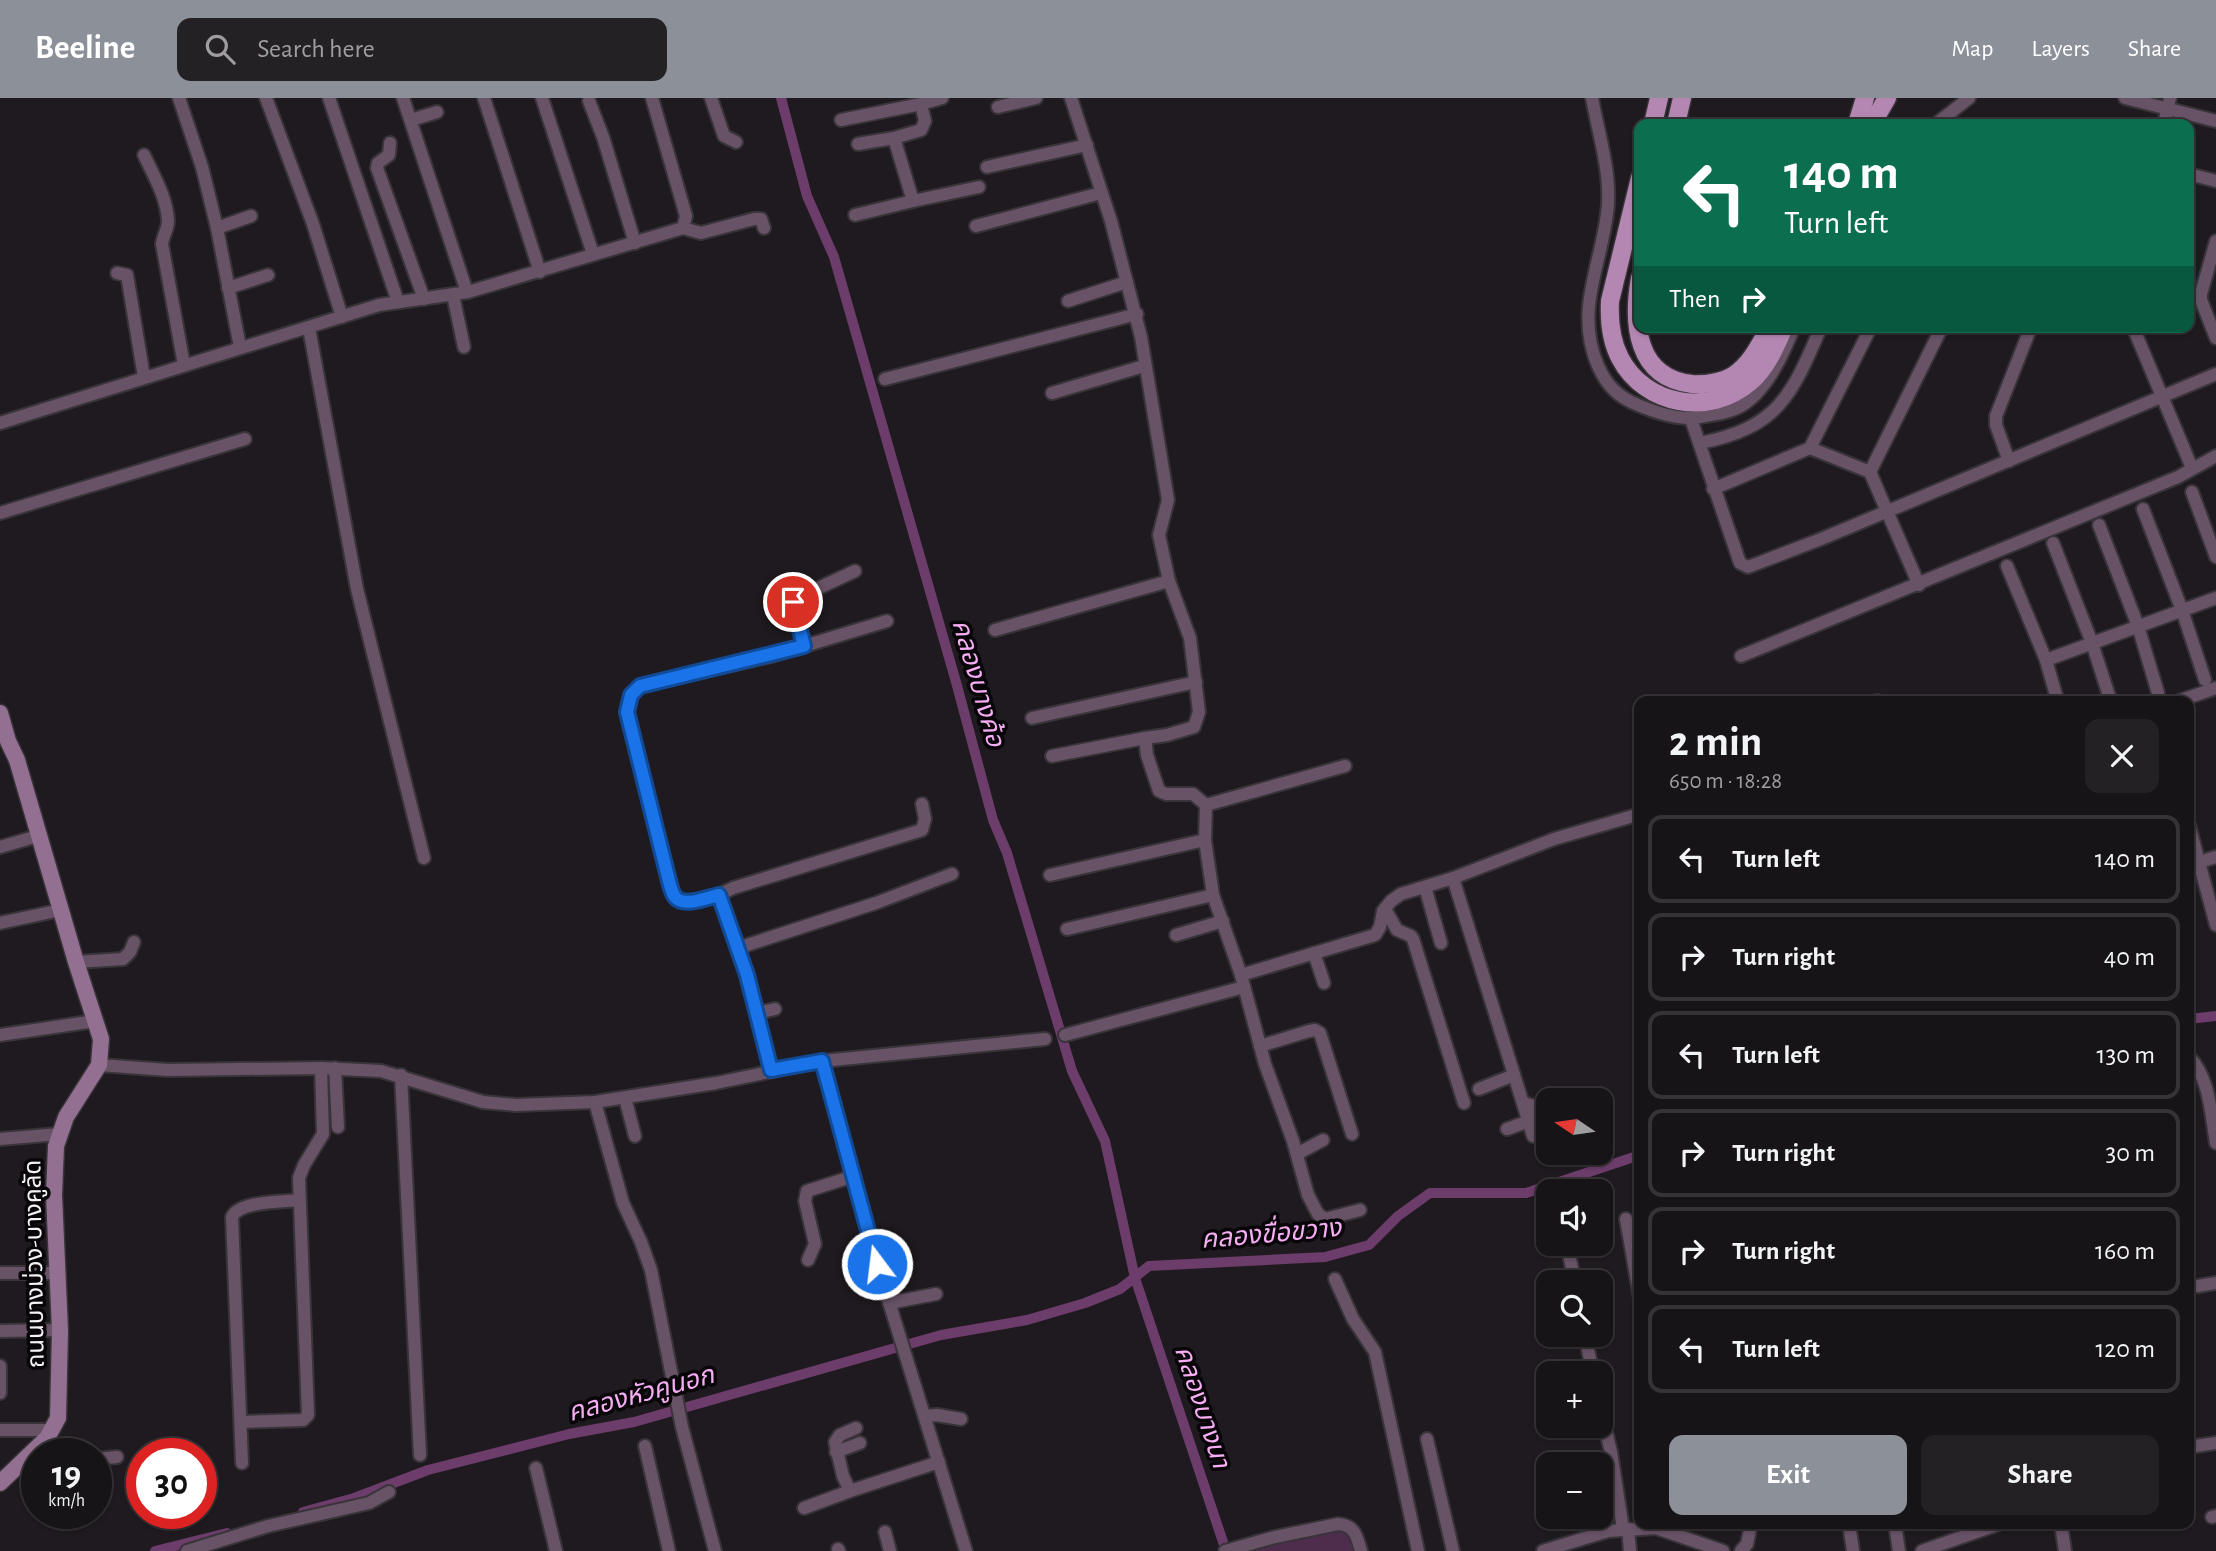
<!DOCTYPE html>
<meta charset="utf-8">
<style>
:root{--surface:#171417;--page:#242124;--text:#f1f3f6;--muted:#9e9ea1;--line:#363336;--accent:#8c9099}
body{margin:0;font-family:"Alegreya Sans","Noto Sans Thai",sans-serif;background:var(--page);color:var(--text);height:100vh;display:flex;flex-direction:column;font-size:26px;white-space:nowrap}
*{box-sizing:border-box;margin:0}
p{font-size:23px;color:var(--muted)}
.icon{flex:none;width:38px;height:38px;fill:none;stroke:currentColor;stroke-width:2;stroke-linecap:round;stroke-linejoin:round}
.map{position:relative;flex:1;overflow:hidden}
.panel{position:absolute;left:1634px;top:598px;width:560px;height:833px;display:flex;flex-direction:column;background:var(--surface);border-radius:14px;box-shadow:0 2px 5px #0004,0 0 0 2px var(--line)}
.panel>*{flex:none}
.guide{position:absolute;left:1634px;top:21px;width:560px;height:214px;border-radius:14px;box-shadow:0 2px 5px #0004,0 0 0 2px var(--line);background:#0b6e4f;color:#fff;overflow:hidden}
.needle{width:46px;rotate:283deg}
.controls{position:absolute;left:1536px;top:990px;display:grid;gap:14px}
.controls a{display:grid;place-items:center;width:77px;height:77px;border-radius:14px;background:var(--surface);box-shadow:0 2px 5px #0004,0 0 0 2px var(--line);font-size:35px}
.speed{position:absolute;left:21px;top:1340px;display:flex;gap:14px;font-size:35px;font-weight:700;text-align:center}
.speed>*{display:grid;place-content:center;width:91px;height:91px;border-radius:50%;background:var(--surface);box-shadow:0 2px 5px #0004,0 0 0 2px var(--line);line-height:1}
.speed small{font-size:18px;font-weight:400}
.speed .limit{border:10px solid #d22;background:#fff;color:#111}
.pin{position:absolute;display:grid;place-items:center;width:60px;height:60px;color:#fff;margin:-30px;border:4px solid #fff;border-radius:50%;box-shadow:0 2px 7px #0007}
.me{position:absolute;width:77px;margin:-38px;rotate:345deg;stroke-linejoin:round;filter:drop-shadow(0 0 5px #0008)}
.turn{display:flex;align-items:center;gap:24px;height:147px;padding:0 35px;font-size:32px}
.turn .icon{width:91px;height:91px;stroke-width:2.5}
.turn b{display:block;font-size:49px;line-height:60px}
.then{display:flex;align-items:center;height:66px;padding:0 35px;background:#0003;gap:14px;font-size:26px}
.round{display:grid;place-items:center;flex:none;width:74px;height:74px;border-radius:14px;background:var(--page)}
.summary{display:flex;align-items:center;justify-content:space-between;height:119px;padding:0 35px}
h1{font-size:42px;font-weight:700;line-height:52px}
.button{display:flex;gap:14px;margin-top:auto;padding:14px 35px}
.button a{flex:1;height:80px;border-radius:14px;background:var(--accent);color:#fff;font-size:28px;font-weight:700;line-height:80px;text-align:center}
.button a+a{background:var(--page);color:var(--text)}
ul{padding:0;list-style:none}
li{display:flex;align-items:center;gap:21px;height:88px;margin:0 14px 10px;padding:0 21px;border:4px solid var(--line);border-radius:14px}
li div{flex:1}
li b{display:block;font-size:26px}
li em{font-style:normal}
header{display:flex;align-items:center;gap:42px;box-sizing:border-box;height:98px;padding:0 35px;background:var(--accent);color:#fff}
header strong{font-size:33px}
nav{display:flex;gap:38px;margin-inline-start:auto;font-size:24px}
.search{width:490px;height:63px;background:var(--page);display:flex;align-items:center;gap:18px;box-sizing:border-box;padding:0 24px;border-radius:14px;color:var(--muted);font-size:26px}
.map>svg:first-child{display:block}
.green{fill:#4d2c4c}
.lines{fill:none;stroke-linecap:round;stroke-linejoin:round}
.canal{stroke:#6c3c6a;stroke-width:10}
.street-casing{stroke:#393439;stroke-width:16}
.secondary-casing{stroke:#393439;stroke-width:19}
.primary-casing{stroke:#393439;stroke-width:21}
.street{stroke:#675266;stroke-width:12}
.secondary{stroke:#937091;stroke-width:16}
.primary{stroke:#b487b2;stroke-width:18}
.route-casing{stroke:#114b97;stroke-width:18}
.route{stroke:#1a73e8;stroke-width:12}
.labels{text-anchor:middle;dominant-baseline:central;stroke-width:7;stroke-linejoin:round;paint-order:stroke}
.street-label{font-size:24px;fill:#f6f2f5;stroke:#080608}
.water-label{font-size:26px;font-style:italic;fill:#f7adf3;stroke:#080608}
</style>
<header>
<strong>Beeline</strong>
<div class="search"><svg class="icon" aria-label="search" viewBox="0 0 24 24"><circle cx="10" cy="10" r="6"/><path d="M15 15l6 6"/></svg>Search here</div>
<nav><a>Map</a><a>Layers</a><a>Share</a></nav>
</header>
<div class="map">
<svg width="2216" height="1453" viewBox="0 0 2216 1453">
<rect width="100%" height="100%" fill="#1f1a1f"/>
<!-- green -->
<polygon class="green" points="1339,1422 1365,1453 1232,1453"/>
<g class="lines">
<!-- canal -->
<g class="canal">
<polyline points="781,0 807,98 834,159 956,584 993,722 1007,755 1072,973 1105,1043 1135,1180 1226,1453"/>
<polyline points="2189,921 2216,918"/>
<polyline points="303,1414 354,1400 428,1372 569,1336 634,1324 941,1237 1027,1222 1085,1205 1120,1191 1149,1168 1325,1159 1369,1147 1398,1118 1430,1095 1526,1095 1640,1057"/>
<polyline points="155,1453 227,1435"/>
</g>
<!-- street casing -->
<g class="street-casing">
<g id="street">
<polyline points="179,0 202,69 217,130 240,249"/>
<polyline points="266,0 313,126 342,219"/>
<polyline points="329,0 398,204"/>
<polyline points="403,0 467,194"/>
<polyline points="484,0 540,174"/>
<polyline points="542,0 593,156"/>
<polyline points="652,0 686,118 683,130"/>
<polyline points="711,0 724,38 736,44"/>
<polyline points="1071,0 1111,123 1141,239 1168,402 1159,437 1169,483 1190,540 1199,614 1194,629 1167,637 1145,640 1147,657 1159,693 1166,696 1193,696 1206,707 1205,742 1213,797 1241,877 1265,966 1293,1043 1308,1097 1318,1116 1325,1121 1360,1112"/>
<path d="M1592 0C1598 34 1610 70 1608 106 1604 163 1573 210 1598 268 1607 288 1618 299 1638 307 1657 315 1680 323 1700 319 1711 317 1722 316 1732 312 1763 302 1783 257 1794 229"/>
<polyline points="2125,0 2216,23"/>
<polyline points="589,3 603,39 635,145"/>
<polyline points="998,9 1036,0"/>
<polyline points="411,22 437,14"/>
<polyline points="841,22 921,6"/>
<polyline points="1936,26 1969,0"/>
<polyline points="2164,26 2170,0"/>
<polyline points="894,40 913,103 979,89"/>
<polyline points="390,45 389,57 378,65 377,70 424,201"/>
<polyline points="858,46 894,40 921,32 925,23 921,6 942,0"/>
<path d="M144 57C154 78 167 100 168 123 168 131 163 138 162 146L184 267"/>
<polyline points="987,69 1087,47"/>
<polyline points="2189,76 2216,83"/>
<polyline points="855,117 913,103"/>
<polyline points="976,128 1101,95"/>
<polyline points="217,130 251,118"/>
<polyline points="2216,143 2201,196 2201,202 2216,240"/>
<polyline points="117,175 127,177 144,279"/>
<polyline points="228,190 268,177"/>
<polyline points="453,197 464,249"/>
<polyline points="1068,203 1127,184"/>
<polyline points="2133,229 2192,370"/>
<polyline points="309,230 357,491 424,760"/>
<polyline points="885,281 1137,216"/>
<polyline points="1052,295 1144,268"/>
<polyline points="1691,321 1740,465 1748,469 1821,441 2216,276"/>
<polyline points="0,325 379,207 468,194 683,130 701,135 754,121 761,121 764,130"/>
<path d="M1700 345C1778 330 1792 297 1821 229"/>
<polyline points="1810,350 1870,374 1919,487"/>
<polyline points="2009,363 1996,327 1996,318 2031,229"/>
<polyline points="1870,374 1942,229"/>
<polyline points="1713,391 1810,350 1871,229"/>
<polyline points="2192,394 2216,459"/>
<polyline points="2143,411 2182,512 2205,582"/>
<polyline points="0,415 245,341"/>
<polyline points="2099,427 2138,528 2158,595"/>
<polyline points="2053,445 2092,545 2111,604"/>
<polyline points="2007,468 2046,562 2058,604"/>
<path d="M887 523 771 558 640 588C627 596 627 610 629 624L669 783C671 787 672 795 675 799 685 811 722 796 733 790L922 732 925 721 922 706"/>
<polyline points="995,532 1169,483"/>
<polyline points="804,548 793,502 855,473"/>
<polyline points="1741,558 2178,379 2216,358"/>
<polyline points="2046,562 2216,500"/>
<polyline points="1876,604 1878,603"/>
<polyline points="2176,604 2216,590"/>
<polyline points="1032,620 1196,584"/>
<polyline points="1052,658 1145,640"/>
<polyline points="1206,707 1345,668"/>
<polyline points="2189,727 2216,827"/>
<polyline points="0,749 38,738"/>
<polyline points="2199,764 2216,759"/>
<polyline points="1050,777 1205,742"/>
<polyline points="1453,780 1533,1038"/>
<polyline points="1425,789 1441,845"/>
<polyline points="719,797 747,877 771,972"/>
<polyline points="1385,811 1397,832 1411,838 1413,841 1464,1005"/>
<polyline points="0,825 61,812"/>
<polyline points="1067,831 1213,797"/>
<polyline points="1176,837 1223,823"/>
<polyline points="738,850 876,805 952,776"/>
<polyline points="1314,855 1324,885"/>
<polyline points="76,864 123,861 130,854 134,844"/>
<polyline points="1241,877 1375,837 1380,829 1383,813 1391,803 1401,796 1453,780 1554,741 1640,716"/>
<polyline points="757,915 775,911"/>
<polyline points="0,937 95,923"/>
<polyline points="1065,937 1244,889"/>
<polyline points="1260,948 1309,933 1315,932 1320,935 1352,1036"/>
<path d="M2189 959C2210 979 2211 1018 2216 1045"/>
<polyline points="822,963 877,1165 966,1453"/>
<polyline points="99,967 168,972 321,970 381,973 483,1004 516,1007 595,1004 716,985 822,963 1045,941"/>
<polyline points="335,970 338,1029"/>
<polyline points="401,977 420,1357"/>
<polyline points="1479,991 1514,977"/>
<polyline points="625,1000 635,1038"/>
<polyline points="595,1004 623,1105 641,1144 651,1172 682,1329 715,1453"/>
<polyline points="1523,1005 1535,1008 1549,1052"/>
<polyline points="1507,1031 1529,1023"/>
<polyline points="0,1041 59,1036"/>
<polyline points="1297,1056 1323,1042"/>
<polyline points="1626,1121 1640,1200"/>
<polyline points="1567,1146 1575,1185"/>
<polyline points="808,1162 815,1146 805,1103 807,1093 854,1078"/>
<polyline points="0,1175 58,1175"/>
<polyline points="1335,1181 1353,1221 1375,1254 1418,1453"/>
<polyline points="2198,1188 2216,1185"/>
<polyline points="889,1205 936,1196"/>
<polyline points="0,1233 60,1232"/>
<polyline points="1585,1237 1593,1276"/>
<polyline points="0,1268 0,1295"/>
<polyline points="1601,1312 1611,1354 1623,1431"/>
<polyline points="925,1318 937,1317 961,1321"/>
<polyline points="241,1324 303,1322 308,1317 299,1080 304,1067 323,1036 321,970"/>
<polyline points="856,1330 840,1337 835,1344 843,1378 850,1393 939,1364"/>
<polyline points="0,1332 53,1332"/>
<polyline points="1427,1341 1453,1453"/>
<polyline points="41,1346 60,1356"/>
<polyline points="645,1348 669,1453"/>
<polyline points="2189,1349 2216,1345"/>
<polyline points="836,1354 860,1345"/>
<polyline points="96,1361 117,1359"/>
<path d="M242 1365 232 1119C239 1103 281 1104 299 1102"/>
<polyline points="536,1370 556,1453"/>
<polyline points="804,1410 850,1393"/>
<polyline points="2212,1419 2216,1418"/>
<polyline points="1849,1426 1853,1453"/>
<polyline points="1895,1426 1899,1453"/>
<polyline points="2061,1426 2065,1453"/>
<polyline points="1628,1431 1630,1453"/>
<polyline points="885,1434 890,1453"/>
<polyline points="838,1451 839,1453"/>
<polyline points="187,1453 268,1428 369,1405 389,1394"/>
<path d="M1225 1453 1275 1439 1338 1426C1355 1427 1357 1439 1361 1453"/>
<polyline points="1543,1453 1608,1433 1656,1430 1723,1453"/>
<polyline points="1741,1453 1747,1446 1751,1426"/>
<polyline points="1922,1453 1999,1426"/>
</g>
</g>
<!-- secondary casing -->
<g class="secondary-casing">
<polyline id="secondary" points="0,615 8,643 17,662 76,864 101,941 99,967 66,1019 56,1048 54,1097 60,1232 58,1320 47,1340 0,1385"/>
</g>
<!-- primary casing -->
<g class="primary-casing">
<g id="primary">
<polyline points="1653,26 1659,0"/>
<polyline points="1676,26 1682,0"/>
<polyline points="1857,26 1865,0"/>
<polyline points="1872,26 1887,0"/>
<path d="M1640 80 1610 203C1609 223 1611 243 1620 260 1645 308 1710 319 1750 284 1766 271 1776 248 1784 229"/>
<path d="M1640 180C1632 225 1636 280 1692 286 1706 287 1723 284 1734 277 1751 266 1760 246 1770 229"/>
</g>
</g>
<!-- street -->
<use href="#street" class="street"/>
<!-- secondary -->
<use href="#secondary" class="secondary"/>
<!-- primary -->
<use href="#primary" class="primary"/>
</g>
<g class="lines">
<!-- route casing -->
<g class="route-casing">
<path id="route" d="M793 504 804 548 640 588 631 597 627 614 669 783C670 787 672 795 675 799 684 810 708 799 719 797L747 877 771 972 822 963 877 1166"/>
</g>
<!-- route -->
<use href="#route" class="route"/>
</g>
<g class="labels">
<!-- street labels -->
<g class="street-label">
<text transform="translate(35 1166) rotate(-91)">ถนนบางม่วง-บางคูลัด</text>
</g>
<!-- water labels -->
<g class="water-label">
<text transform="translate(978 585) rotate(74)">คลองบางค้อ</text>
<text transform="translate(1271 1136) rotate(-5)">คลองขื่อขวาง</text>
<text transform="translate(641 1296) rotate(-15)">คลองหัวคูนอก</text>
<text transform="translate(1202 1309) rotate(72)">คลองบางนา</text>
</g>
</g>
</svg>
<div class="controls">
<a><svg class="needle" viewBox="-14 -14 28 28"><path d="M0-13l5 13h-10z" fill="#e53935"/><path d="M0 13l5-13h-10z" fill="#9e9ea1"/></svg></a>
<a><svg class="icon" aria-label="sound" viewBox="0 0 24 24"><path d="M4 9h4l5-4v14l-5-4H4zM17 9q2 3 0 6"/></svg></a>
<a><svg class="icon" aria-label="search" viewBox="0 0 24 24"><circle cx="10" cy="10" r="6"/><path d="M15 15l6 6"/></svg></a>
<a>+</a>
<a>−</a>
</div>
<div class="speed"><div>19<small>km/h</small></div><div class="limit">30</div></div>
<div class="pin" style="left:793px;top:504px;background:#d93025"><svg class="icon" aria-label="arrive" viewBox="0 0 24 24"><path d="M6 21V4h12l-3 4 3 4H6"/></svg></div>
<svg class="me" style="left:877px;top:1166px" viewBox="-20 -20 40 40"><circle r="17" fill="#1a73e8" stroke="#fff" stroke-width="3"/><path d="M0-11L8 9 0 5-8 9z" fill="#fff"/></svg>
<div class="guide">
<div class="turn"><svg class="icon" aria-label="left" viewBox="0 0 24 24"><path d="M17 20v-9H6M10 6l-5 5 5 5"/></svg><div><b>140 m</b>Turn left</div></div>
<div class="then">Then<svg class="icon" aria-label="right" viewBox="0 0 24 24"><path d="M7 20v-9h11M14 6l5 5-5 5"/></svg></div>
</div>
<section class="panel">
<div class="summary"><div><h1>2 min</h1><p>650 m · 18:28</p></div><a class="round"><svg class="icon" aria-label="close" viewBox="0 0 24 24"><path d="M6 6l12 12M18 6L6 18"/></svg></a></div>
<ul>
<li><svg class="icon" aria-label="left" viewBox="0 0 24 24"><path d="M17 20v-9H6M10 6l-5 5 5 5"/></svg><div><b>Turn left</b></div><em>140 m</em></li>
<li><svg class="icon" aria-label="right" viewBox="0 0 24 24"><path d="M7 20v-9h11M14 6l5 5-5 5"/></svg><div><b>Turn right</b></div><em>40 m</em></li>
<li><svg class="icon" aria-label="left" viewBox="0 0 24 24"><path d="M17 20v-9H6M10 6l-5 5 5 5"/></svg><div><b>Turn left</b></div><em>130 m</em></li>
<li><svg class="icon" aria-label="right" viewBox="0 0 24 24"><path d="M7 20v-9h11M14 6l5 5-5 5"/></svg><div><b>Turn right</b></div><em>30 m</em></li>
<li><svg class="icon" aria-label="right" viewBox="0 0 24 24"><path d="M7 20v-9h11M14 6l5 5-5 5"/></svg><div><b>Turn right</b></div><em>160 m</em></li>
<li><svg class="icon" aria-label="left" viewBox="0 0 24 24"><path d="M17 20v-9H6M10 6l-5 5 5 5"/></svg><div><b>Turn left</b></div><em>120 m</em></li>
</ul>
<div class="button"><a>Exit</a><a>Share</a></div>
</section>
</div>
